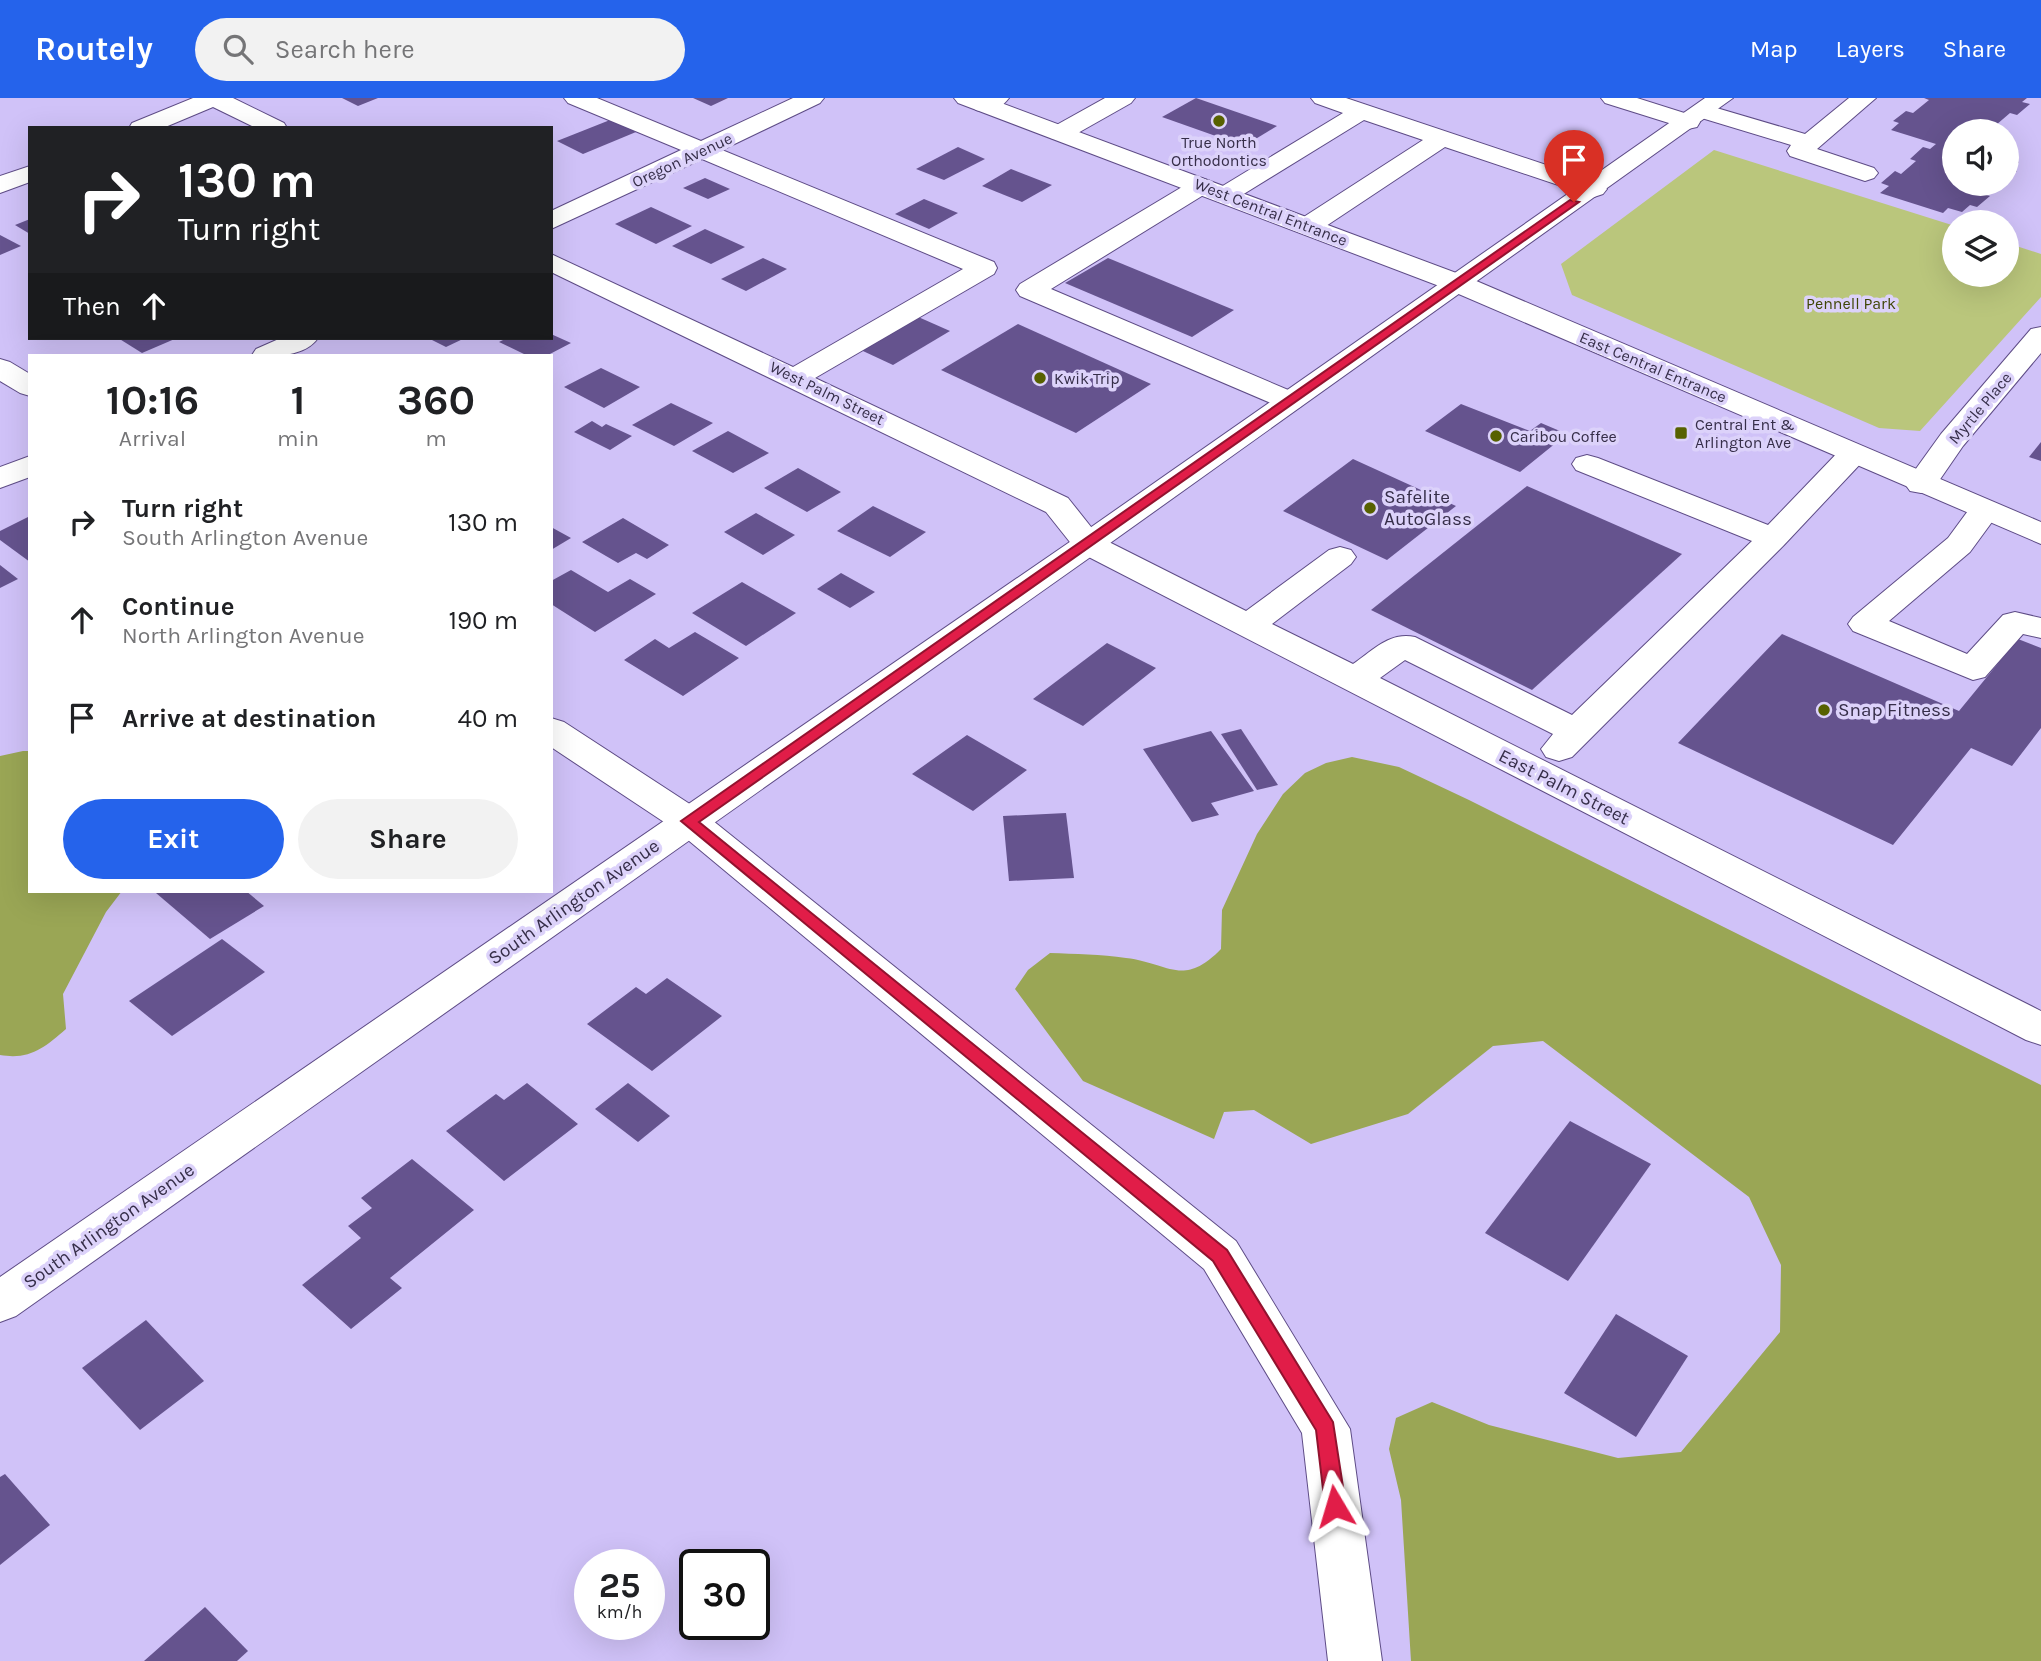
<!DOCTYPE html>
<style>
:root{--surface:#fff;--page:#f2f2f2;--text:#202124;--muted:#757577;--accent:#2563eb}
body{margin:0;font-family:Karla,sans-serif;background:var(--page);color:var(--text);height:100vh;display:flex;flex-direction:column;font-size:26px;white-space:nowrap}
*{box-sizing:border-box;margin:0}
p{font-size:23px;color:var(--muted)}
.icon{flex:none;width:38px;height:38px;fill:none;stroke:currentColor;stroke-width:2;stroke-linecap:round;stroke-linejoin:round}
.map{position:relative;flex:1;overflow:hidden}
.side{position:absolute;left:28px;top:256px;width:525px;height:539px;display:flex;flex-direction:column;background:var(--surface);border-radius:0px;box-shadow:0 7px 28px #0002}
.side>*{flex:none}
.hud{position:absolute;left:28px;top:28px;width:525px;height:214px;border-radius:0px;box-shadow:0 7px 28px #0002;background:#202124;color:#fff;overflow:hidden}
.tools{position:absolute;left:1942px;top:21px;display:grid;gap:14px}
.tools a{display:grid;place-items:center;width:77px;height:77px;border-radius:50%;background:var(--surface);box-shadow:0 7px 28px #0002;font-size:35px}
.speed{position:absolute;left:574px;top:1451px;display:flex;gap:14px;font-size:35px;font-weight:700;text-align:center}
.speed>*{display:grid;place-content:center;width:91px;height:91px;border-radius:50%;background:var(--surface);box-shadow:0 7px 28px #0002;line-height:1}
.speed small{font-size:18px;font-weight:400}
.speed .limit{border:4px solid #111;border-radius:10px;background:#fff;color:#111}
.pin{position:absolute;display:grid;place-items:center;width:60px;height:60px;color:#fff;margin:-72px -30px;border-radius:50% 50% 50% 0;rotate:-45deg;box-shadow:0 0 7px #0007}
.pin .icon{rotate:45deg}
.me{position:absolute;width:77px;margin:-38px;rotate:353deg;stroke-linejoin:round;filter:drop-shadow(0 0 5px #0008)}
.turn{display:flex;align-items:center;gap:24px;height:147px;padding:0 35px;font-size:32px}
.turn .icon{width:91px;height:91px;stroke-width:2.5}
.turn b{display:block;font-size:49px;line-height:60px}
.then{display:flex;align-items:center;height:66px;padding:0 35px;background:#0003;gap:14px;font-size:26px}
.eta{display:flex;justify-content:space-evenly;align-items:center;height:119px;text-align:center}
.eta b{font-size:42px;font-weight:700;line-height:49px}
.action{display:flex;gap:14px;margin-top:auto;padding:14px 35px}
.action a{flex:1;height:80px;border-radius:42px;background:var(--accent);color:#fff;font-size:28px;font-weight:700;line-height:80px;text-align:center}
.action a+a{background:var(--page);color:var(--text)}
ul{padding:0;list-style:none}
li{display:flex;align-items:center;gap:21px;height:98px;padding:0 35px}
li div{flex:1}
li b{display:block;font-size:26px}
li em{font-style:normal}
header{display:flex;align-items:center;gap:42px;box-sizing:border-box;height:98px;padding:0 35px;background:var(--accent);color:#fff}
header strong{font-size:33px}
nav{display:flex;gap:38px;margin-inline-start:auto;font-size:24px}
.search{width:490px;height:63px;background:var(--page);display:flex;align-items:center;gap:18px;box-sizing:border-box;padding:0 24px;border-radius:38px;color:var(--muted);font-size:26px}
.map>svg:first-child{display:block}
.green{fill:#bac67c}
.forest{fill:#9aa655}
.building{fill:#65538e}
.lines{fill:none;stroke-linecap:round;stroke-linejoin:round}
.minor-casing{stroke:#5e4c86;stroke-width:2}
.major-casing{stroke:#5e4c86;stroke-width:2}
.highway-casing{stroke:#5e4c86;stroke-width:2}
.minor{fill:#fff;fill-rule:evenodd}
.major{fill:#fff;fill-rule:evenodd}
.highway{fill:#fff;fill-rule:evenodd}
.route{fill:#e11d48;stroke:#92132f;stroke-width:2}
.poi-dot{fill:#576100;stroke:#dcd2fa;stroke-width:2.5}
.labels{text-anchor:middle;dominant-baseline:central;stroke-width:7;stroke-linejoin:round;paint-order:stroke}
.far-poi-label{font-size:16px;fill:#362e49;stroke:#dcd2fa;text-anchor:start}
.far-street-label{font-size:16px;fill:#362e49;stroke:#dcd2fa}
.far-park-label{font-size:16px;fill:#3f4605;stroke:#dcd2fa}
.poi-label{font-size:19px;fill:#362e49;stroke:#dcd2fa;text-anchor:start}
.street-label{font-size:19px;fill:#362e49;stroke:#dcd2fa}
</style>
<header>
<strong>Routely</strong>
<div class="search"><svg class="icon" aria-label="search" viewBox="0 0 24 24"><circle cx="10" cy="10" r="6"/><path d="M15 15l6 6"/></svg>Search here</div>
<nav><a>Map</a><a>Layers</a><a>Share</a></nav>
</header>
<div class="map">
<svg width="2041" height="1563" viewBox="0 0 2041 1563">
<rect width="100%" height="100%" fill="#d0c2f8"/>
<!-- green -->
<polygon class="green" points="1714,52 1955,128 1955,177 2007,177 2007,145 2041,156 2041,199 1920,333 1879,330 1572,197 1561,166"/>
<!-- forest -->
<g class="forest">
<path d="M23 653H30V793H122L106 814 63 896 66 931C44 950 30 962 0 957V658Z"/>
<path d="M1352 659 1399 669 1469 702 2041 987V1563H1411L1401 1402 1389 1351 1396 1320 1432 1304 1489 1327 1618 1360 1681 1354 1780 1234 1781 1167 1749 1099 1543 943 1493 948 1408 1016 1311 1046 1254 1012 1224 1014 1214 1041 1083 983 1015 891 1028 872 1050 855C1075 856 1101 856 1126 860 1169 865 1183 890 1221 851L1222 812 1257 736 1283 696 1305 675 1326 665Z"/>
</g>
<!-- building -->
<g class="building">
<polygon points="342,0 378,0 358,8"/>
<polygon points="693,0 728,0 711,8"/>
<polygon points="1196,0 1277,28 1244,48 1162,19"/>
<polygon points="1924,0 2027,0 2022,4 2030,6 2017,17 2010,15 1996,27 2003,29 1998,33 1955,33 1955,86 1994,86 1983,96 1990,98 1977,109 1970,107 1962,114 1948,110 1943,115 1880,95 1889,88 1881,85 1895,73 1901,76 1916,63 1910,61 1923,49 1930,51 1936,46 1891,32 1899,25 1893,23 1906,13 1913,15 1929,2"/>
<polygon points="610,22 636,34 583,56 557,43"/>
<polygon points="958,49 985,61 944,82 916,71"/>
<polygon points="2007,60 2019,64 2010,71 2017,73 2007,82"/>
<polygon points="1011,71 1052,87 1022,104 982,88"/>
<polygon points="705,80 730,91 708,101 683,90"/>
<polygon points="924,101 958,115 929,131 895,116"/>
<polygon points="651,109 692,128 656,146 615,126"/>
<polygon points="30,121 30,136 15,127"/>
<polygon points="705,131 745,149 711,166 672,148"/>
<polygon points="0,137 21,148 0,157"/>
<polygon points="763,160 787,171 746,193 721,181"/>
<polygon points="1108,160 1234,212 1192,239 1065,185"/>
<polygon points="907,214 950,233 893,267 850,247"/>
<polygon points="1018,226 1151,286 1076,335 941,272"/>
<polygon points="551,236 571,245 548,257 526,257 499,244 507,240 551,240"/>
<polygon points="118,240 177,240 142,255"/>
<polygon points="428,240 465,240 446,249"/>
<polygon points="601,270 640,289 604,310 564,289"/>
<polygon points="671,305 713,325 674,348 632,327"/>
<polygon points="1461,306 1530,333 1541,325 1567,336 1520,374 1425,333"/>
<polygon points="592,323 602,329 606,326 632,338 610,352 574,334"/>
<polygon points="728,333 769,355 733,375 692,353"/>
<polygon points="2041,344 2041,363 2029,359"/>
<polygon points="1353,361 1456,408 1387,462 1283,413"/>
<polygon points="798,370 841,394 807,414 764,390"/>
<polygon points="1527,388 1682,456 1532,592 1371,512"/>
<polygon points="873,408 926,434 890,459 837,433"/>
<polygon points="756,415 795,437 763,457 724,434"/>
<polygon points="30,418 30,464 0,442 0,433"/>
<polygon points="623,420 669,447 647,461 636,455 618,465 582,444"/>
<polygon points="551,429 571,440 551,452"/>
<polygon points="0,467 18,481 0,490"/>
<polygon points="571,472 608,494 630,481 656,496 595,534 551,506 551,483"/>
<polygon points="841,475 875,494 850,510 817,491"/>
<polygon points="742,484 796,515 746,548 692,515"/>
<polygon points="695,534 739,560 683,598 624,562 655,541 669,550"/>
<polygon points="1782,536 1959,613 2018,541 2041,550 2041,630 2012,668 1971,650 1893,747 1678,645"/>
<polygon points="1107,545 1156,570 1083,628 1033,601"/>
<polygon points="1241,631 1278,687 1257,692 1221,636"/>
<polygon points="1211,633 1254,693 1211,705 1219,717 1192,724 1143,651"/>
<polygon points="967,637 1027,672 973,713 912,676"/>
<polygon points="1066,715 1074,780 1009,783 1003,718"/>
<polygon points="159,793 246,793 264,808 210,841 156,795"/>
<polygon points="222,841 265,874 172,938 129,903"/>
<polygon points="667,880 722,918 652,973 587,926 636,889 646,896"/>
<polygon points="527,985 578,1026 504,1083 446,1033 496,996 504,1002"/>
<polygon points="628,985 670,1018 638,1044 595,1011"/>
<polygon points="1570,1023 1651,1066 1568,1183 1485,1135"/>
<polygon points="412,1061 474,1112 390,1180 402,1190 351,1231 302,1187 361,1140 348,1128 372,1110 361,1100"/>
<polygon points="1616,1216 1688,1258 1636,1339 1564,1295"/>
<polygon points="146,1222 204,1283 140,1332 82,1270"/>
<polygon points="5,1376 50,1427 0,1467 0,1379"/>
<polygon points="205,1509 248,1553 237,1563 144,1563"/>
</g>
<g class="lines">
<!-- minor casing -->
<g class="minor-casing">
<g id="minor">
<polygon points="193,0 233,0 284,25 287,30 256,30 213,9 163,30 129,30 132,25"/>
<path d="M564 0H597L701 43 793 0H824L820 5 722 52 994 164 997 170 994 176 815 280 1068 400 1099 439 1246 513 1329 452 1340 449 1351 452 1356 459 1351 466 1272 526 1353 566C1372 553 1390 533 1415 539L1572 617 1752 443 1576 372 1572 366 1576 360 1587 357 1598 360 1768 427 1842 350 1853 347 1864 350 1868 356 1864 362 1784 447 1572 659 1559 663 1546 659 1541 651 1553 636 1405 562 1380 580 2041 913V947L2026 942 1077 453 1046 414 551 174V156L793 269 963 171 702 61 551 131V113L681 52 568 5Z"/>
<path d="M979 0H1009C1001 11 988 15 976 12L972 7Z"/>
<polygon points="1105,0 1135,0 1131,5 1069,40 1060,42 1051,40 1048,35 1051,30"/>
<polygon points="1311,0 1346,0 1603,86 1607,91 1603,96 1594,99 1585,96 1445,49 1317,134 1308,136 1299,134 1295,128 1299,122 1423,42 1364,22 1234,102 1225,105 1216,102 1212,97 1216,92 1343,15 1315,5"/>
<polygon points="1601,0 1637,0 1697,19 1700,24 1697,29 1688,31 1605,5"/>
<polygon points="1849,0 1876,0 1817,51 1874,70 1878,75 1874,80 1865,83 1790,58 1787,53 1791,47 1695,18 1691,13 1695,8 1703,6 1805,36"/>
<polygon points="30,68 30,84 0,95 0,78"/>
<polygon points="1201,80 1210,83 1214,88 1210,93 1051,191 1300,297 1305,303 1300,309 1290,312 1280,309 1020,198 1016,192 1020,186 1192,83"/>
<polygon points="2041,229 2041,255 1963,348 1932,393 1921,395 1910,393 1905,386 1941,336 2031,231"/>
<path d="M281 240H318C304 260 273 258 252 257L256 251Z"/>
<polygon points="0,261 10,264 30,276 30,298 20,295 0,283"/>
<polygon points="30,358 30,379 0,390 0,369"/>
<polygon points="1984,404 1995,406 2000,413 1970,454 1889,523 1967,556 2003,517 2015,514 2041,520 2041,540 2023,536 1985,579 1973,582 1853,533 1848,526 1853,519 1948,440 1973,406"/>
<polygon points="551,620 564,624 702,714 1236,1143 1350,1331 1382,1563 1328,1563 1302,1335 1204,1171 676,732 551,649"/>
</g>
</g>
<!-- major casing -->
<g class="major-casing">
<polygon id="major" points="1705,0 1733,0 1099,453 16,1218 0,1224 0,1179 1077,439"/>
</g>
<!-- highway casing -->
<g class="highway-casing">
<polygon id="highway" points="954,0 988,0 1467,179 2041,424 2041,446 1447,191 958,5"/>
</g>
<!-- minor -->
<use href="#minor" class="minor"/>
<!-- major -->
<use href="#major" class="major"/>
<!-- highway -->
<use href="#highway" class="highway"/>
</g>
<!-- route -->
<polygon class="route" points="1570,102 1579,104 699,724 1227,1152 1333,1324 1346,1408 1343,1415 1335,1418 1328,1415 1325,1408 1316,1332 1213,1163 681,723"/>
<!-- markers -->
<g class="poi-dot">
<circle cx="1219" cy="23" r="7"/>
<circle cx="1040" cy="280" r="7"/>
<rect x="1674" y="328" width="14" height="14" rx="3.5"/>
<circle cx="1496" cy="338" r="7"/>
<circle cx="1370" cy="410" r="7"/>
<circle cx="1824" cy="612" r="7"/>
</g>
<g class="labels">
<!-- far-poi labels -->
<g class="far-poi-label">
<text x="1219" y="44" text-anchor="middle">True North<tspan x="1219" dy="18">Orthodontics</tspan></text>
<text x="1054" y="280">Kwik Trip</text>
<text x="1695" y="326">Central Ent &amp;<tspan x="1695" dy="18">Arlington Ave</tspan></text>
<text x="1510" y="338">Caribou Coffee</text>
</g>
<!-- far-street labels -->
<g class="far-street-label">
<text transform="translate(682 62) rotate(-25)">Oregon Avenue</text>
<text transform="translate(1271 114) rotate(21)">West Central Entrance</text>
<text transform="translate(1653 269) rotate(23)">East Central Entrance</text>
<text transform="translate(827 295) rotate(26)">West Palm Street</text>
<text transform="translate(1980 310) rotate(-50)">Myrtle Place</text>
</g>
<!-- far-park labels -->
<g class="far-park-label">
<text x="1851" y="205">Pennell Park</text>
</g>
<!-- poi labels -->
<g class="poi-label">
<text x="1384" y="399">Safelite<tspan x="1384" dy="22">AutoGlass</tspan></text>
<text x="1838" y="612">Snap Fitness</text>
</g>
<!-- street labels -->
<g class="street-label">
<text transform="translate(1564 689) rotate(27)">East Palm Street</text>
<text transform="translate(574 804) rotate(-35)">South Arlington Avenue</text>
<text transform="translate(109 1128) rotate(-35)">South Arlington Avenue</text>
</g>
</g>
</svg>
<div class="tools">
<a><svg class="icon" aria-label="sound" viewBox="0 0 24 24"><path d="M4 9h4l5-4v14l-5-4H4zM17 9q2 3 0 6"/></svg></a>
<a><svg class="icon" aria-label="layers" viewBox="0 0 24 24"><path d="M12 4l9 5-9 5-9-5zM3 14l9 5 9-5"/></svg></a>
</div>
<div class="speed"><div>25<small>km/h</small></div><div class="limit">30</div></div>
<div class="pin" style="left:1574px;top:104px;background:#d93025"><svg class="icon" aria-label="arrive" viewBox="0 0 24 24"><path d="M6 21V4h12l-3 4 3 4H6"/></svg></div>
<svg class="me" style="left:1335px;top:1408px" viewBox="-20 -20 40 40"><path d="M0-17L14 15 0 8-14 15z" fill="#e11d48" stroke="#fff" stroke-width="4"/></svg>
<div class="hud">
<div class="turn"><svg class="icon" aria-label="right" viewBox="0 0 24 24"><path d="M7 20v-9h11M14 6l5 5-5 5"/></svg><div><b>130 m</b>Turn right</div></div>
<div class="then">Then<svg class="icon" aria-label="ahead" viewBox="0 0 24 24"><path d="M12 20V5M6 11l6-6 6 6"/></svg></div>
</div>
<section class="side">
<div class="eta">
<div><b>10:16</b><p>Arrival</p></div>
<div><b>1</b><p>min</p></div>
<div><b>360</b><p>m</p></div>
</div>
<ul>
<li><svg class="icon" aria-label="right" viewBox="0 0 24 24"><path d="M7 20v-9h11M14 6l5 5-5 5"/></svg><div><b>Turn right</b><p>South Arlington Avenue</p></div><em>130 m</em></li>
<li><svg class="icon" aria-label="ahead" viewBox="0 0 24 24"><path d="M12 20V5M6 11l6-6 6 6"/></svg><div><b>Continue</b><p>North Arlington Avenue</p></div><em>190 m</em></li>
<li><svg class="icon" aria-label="arrive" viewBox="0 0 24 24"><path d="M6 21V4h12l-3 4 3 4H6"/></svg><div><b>Arrive at destination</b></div><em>40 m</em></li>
</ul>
<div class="action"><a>Exit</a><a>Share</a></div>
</section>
</div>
